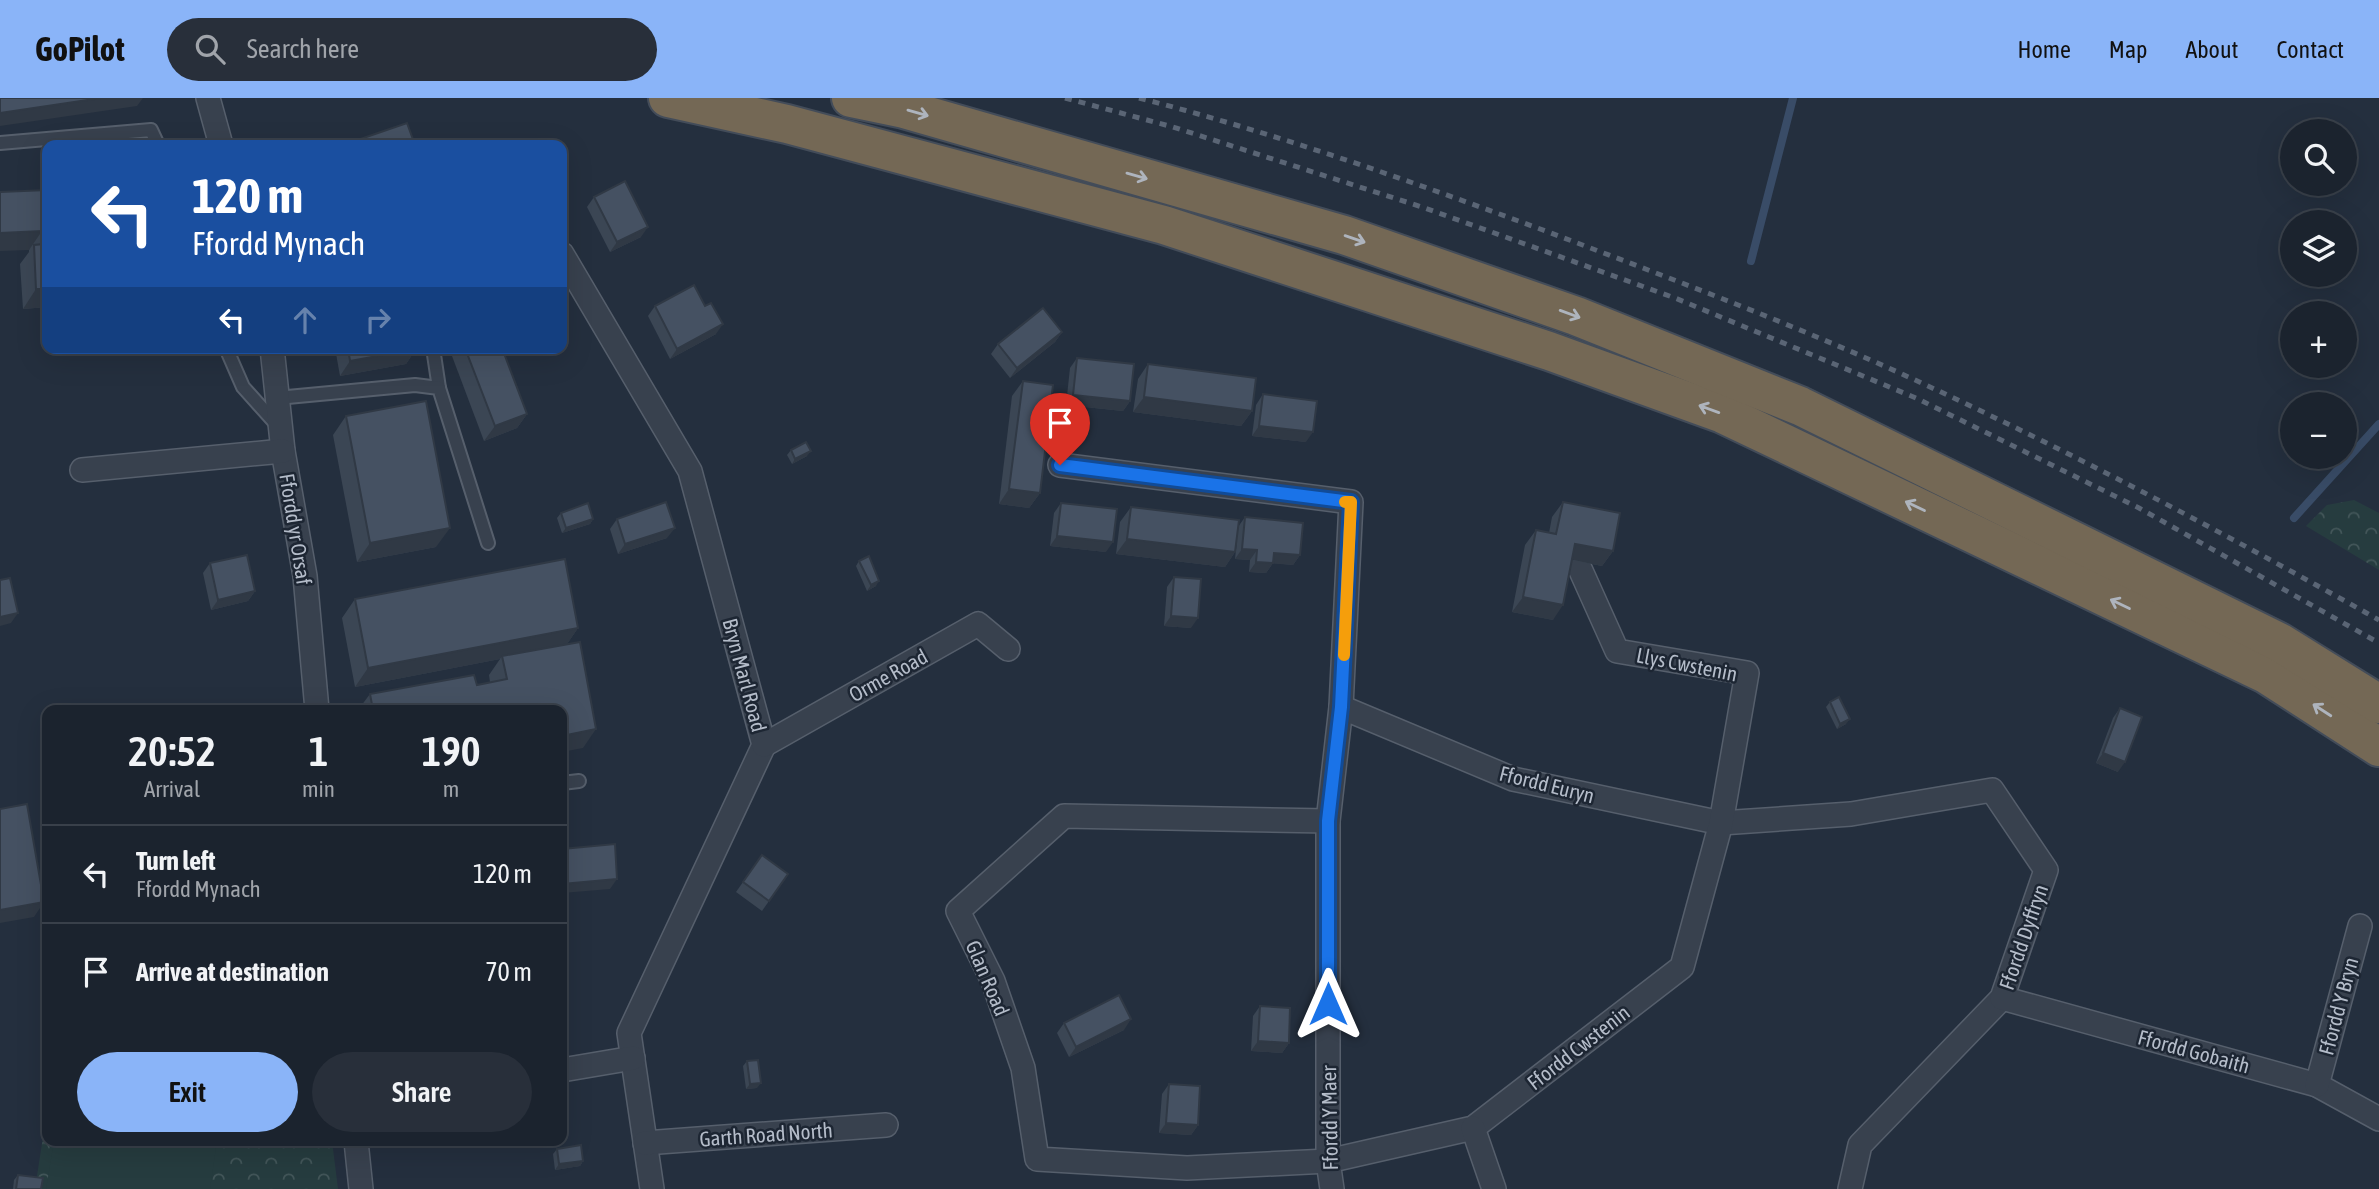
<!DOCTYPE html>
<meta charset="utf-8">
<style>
:root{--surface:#1b232e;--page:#282f3a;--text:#f1f3f6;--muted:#a0a4aa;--line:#39404a;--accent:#8ab4f8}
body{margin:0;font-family:"Asap Condensed",sans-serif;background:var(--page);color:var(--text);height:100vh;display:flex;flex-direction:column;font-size:26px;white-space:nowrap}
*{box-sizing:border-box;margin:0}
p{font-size:23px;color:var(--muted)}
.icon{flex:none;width:38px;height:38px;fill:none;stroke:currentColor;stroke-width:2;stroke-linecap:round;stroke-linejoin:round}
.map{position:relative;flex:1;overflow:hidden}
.details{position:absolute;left:42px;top:607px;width:525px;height:441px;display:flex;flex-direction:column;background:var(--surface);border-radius:14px;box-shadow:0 7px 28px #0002,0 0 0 2px var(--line)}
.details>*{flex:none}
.hud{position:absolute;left:42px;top:42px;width:525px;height:214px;border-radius:14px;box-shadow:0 7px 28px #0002,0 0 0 2px var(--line);background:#1a4fa0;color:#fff;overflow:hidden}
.controls{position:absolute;left:2280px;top:21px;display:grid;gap:14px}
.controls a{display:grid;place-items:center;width:77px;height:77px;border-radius:50%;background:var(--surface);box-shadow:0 7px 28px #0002,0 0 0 2px var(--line);font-size:35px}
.pin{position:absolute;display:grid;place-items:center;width:60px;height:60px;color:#fff;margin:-72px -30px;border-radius:50% 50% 50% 0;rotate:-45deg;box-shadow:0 0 7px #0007}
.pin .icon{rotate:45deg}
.me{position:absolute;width:77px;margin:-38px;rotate:0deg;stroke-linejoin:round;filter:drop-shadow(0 0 5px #0008)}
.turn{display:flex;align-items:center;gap:24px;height:147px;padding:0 35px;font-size:32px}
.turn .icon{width:91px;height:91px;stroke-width:2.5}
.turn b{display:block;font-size:49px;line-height:60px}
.lanes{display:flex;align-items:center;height:66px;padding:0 35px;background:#0003;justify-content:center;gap:35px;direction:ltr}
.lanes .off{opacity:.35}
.eta{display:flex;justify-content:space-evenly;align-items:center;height:119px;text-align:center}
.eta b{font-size:42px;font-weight:600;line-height:49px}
.cta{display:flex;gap:14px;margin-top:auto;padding:14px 35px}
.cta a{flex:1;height:80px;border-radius:42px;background:var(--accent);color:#111;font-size:28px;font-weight:600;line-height:80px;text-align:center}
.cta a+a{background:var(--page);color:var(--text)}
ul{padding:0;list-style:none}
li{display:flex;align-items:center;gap:21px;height:98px;padding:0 35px;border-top:2px solid var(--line)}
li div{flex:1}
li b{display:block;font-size:26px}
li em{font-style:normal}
header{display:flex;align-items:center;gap:42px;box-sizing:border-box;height:98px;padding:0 35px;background:var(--accent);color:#111}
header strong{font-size:33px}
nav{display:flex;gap:38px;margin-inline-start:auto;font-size:24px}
.search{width:490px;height:63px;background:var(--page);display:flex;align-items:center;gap:18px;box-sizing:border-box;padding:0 24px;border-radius:38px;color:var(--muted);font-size:26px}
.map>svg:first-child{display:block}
.forest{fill:url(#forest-crowns)}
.pitch{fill:#263c3f}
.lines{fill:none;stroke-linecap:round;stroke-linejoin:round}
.stream{stroke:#394c67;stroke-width:8}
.lane-casing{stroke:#565f6c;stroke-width:16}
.street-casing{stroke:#565f6c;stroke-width:26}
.highway-casing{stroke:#434c59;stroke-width:42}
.lane{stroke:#38414e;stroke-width:12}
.street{stroke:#38414e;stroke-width:23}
.highway{stroke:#746855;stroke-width:38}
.rail{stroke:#5a6575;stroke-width:5;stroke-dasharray:7 7;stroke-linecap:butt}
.wall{fill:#3b4654}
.shaded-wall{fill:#303945}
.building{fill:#455162;stroke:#303945;stroke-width:2}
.oneway{stroke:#aeb4bd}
.route-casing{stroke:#114b97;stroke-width:18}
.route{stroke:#1a73e8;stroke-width:12}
.slow{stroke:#f59e0b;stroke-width:12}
.labels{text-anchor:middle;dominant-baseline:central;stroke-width:5;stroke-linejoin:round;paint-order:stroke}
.street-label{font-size:21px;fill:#b4bcc9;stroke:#1d2633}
</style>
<header>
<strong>GoPilot</strong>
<div class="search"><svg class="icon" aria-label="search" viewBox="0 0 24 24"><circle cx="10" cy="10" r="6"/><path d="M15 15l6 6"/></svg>Search here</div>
<nav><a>Home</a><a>Map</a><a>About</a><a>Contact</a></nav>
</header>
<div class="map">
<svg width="2379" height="1091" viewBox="0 0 2379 1091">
<defs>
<pattern id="forest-crowns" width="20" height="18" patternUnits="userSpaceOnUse" patternTransform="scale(1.75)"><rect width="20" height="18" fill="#263c3f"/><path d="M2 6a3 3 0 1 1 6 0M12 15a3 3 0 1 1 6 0" fill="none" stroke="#435659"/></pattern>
</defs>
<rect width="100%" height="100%" fill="#242f3e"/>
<!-- forest -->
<g class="forest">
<polygon points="2354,402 2379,415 2379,472 2306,428 2327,407"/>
<polygon points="47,1013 47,1043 332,1043 338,1091 35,1091"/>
</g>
<!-- pitch -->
<polygon class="pitch" points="54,1043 217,1043 210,1091 46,1091"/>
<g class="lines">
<!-- stream -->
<g class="stream">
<polyline points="1751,163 1793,0"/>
<polyline points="2294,420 2379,326"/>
</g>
<!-- lane casing -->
<g class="lane-casing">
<g id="lane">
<polyline points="0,45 151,32 158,47"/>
<polyline points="226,250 243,289 278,328"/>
<polyline points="433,250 439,290"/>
<polyline points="277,300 415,287 439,290 488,445"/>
<polyline points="562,685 579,683"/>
</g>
</g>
<!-- street casing -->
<g class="street-casing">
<g id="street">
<polyline points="208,0 221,47"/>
<polyline points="562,156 690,373 764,647 629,935 652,1091"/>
<polyline points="272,250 283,353 305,478 317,612"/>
<polyline points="1060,367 1351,404 1341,609 1328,723 1328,1063 1332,1091"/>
<polyline points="82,372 283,353"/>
<polyline points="1341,609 1513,681 1721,725 1851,716 1992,692 2046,772 2002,900 1860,1047 1850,1091"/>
<polyline points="764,647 978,526 1008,551"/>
<polyline points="1328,723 1064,718 958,813 993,883 1023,970 1037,1061 1187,1070 1328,1063 1473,1030 1682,869 1721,725 1747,575 1617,553 1577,464"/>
<polyline points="2002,900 2317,987 2379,1021"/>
<polyline points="562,972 633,960"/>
<polyline points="2317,987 2360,828"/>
<polyline points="1473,1030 1494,1091"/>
<polyline points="356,1043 361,1091"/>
<polyline points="645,1045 886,1027"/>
</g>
</g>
<!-- highway casing -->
<g class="highway-casing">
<g id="highway">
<polyline points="668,0 787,26 1164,127 1549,253 1723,316 2266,576 2379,649"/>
<polyline points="851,0 904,11 1344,137 1576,218 1800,308 2279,544 2379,606"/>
</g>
</g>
<!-- lane -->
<use href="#lane" class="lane"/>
<!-- street -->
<use href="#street" class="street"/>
<!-- highway -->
<use href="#highway" class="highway"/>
<!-- rail -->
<g class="rail">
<polyline points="1065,0 1173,29 1422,109 1675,200 1916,300 2139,410 2379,545"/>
<path d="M1139 0C1279 36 1416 85 1551 135 1677 183 1806 231 1928 288 2081 359 2231 439 2379 522"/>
</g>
</g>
<!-- wall -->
<g class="wall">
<polygon points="47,92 47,209 23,211 20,166 29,154 29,152"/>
<polygon points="594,99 641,139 610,154 587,109"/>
<polygon points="655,208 716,236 670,261 648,218"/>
<polygon points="1062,234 1055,244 1010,280 991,256 998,246"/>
<polygon points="97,250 131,250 126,257 97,257"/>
<polygon points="335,250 416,250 416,251 406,266 340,278"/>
<polygon points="449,250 502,250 527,316 517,330 484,343"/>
<polygon points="1077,260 1130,303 1123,313 1066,307 1070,270"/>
<polygon points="1148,266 1252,313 1241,328 1133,314 1138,281"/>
<polygon points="1023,283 1040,395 1029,410 999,406 1012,298"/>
<polygon points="1263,296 1306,344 1252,338 1256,307"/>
<polygon points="346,318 436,449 357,464 333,337"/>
<polygon points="791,352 807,358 792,366 787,357"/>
<polygon points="1563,404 1613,453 1602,468 1572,462 1553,522 1512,514 1525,447 1536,432 1549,435 1552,419"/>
<polygon points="1061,405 1106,454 1050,448 1054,415"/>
<polygon points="1131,409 1238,429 1245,419 1300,457 1293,467 1273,465 1266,475 1249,474 1250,462 1235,461 1237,442 1235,454 1225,469 1116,456 1120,424"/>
<polygon points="561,415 593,421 590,426 562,435 557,420"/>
<polygon points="617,421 667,440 618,456 610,431"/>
<polygon points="859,463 876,488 867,493 856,468"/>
<polygon points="210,465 255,493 248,503 211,512 203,475"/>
<polygon points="1174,479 1191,530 1164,528 1167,489"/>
<polygon points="355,501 578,530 567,546 583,650 562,612 358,612 370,596 477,587 490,584 489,577 500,561 355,589 342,520"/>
<polygon points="1830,604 1846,626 1837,631 1826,609"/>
<polygon points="2120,610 2118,674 2096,665 2113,620"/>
<polygon points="762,757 788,776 762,813 736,794"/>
<polygon points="1260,908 1289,945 1282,955 1251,953 1253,918"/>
<polygon points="1064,925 1124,932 1069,959 1057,935"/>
<polygon points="747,963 757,990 746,991 743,968"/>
<polygon points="1169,986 1198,1027 1191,1037 1159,1035 1162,996"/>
<polygon points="557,1051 583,1063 580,1068 555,1072 553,1056"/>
<polygon points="18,1077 41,1091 13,1091 14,1082"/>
</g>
<!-- shaded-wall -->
<g class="shaded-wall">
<polygon points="101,0 143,0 137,8 0,28 0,15"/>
<polygon points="648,129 641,139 610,154 617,144"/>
<polygon points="42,133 29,152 0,153 0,135"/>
<polygon points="36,191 47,191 47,209 23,211"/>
<polygon points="723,226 716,236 670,261 677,251"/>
<polygon points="1062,234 1055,244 1010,280 1017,270"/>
<polygon points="102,250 131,250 126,257 97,257"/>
<polygon points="416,251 406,266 340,278 350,263"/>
<polygon points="1073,297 1130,303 1123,313 1066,307"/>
<polygon points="1144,299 1252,313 1241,328 1133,314"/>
<polygon points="527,316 517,330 484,343 495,328"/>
<polygon points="1259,328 1313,334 1306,344 1252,338"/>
<polygon points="811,353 807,358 792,366 795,361"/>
<polygon points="1009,391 1040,395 1029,410 999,406"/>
<polygon points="593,421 590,426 562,435 566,430"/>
<polygon points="450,430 436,449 357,464 370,445"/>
<polygon points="675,430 667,440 618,456 625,446"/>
<polygon points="1057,438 1113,444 1106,454 1050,448"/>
<polygon points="1127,441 1235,454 1225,469 1116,456"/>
<polygon points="1575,446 1613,453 1602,468 1564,460"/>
<polygon points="1242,451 1257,452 1250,462 1235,461"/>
<polygon points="1274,455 1300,457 1293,467 1267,465"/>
<polygon points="1256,464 1273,465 1266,475 1249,474"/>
<polygon points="879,483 876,488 867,493 871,487"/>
<polygon points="255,493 248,503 211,512 218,502"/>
<polygon points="1523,499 1563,507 1553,522 1512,514"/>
<polygon points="18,515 11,525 0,528 0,519"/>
<polygon points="1171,518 1198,520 1191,530 1164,528"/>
<polygon points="578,530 565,549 502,558 500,561 355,589 368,570"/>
<polygon points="1850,621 1846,626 1837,631 1840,626"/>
<polygon points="596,631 583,650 562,654 562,638"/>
<polygon points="2103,655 2125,664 2118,674 2096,665"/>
<polygon points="617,781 610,791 562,795 562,786"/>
<polygon points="44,804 34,819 0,825 0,812"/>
<polygon points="1131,921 1124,932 1069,959 1076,949"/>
<polygon points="1258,943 1289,945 1282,955 1251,953"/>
<polygon points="761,985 757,990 746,991 750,986"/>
<polygon points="1166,1025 1198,1027 1191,1037 1159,1035"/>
<polygon points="568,1029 564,1034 562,1034 562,1030"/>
<polygon points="583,1063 580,1068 555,1072 559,1066"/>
</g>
<!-- building -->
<g class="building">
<polygon points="0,0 101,0 0,15"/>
<polygon points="407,25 415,47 343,47"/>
<polygon points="625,83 648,129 617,144 594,99"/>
<polygon points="47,92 47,191 36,191 34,147 43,146 42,133 0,135 0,94"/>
<polygon points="694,187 705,208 711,205 723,226 677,251 655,208"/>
<polygon points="1043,210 1062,234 1017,270 998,246"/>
<polygon points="348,250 416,250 416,251 350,263"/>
<polygon points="465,250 502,250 527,316 495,328"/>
<polygon points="1077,260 1134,266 1130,303 1073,297"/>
<polygon points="1148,266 1256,280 1252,313 1144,299"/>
<polygon points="1023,283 1053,287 1040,395 1009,391"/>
<polygon points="1263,296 1317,303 1313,334 1259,328"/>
<polygon points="426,303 450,430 370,445 346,318"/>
<polygon points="806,344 811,353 795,361 791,352"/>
<polygon points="666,404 675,430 625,446 617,421"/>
<polygon points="1563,404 1620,415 1613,453 1575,446 1563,507 1523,499 1536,432 1556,436"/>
<polygon points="588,405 593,421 566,430 561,415"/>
<polygon points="1061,405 1117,411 1113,444 1057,438"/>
<polygon points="1131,409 1239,422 1235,454 1127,441"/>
<polygon points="1245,419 1303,425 1300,457 1274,455 1273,465 1256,464 1257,452 1242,451"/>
<polygon points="247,457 255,493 218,502 210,465"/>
<polygon points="869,458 879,483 871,487 859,463"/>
<polygon points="565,461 578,530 368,570 355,501"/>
<polygon points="1174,479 1201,481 1198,520 1171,518"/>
<polygon points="10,480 18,515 0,519 0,482"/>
<polygon points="580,544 596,631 562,638 562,612 373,612 370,596 474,577 477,587 507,581 502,558"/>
<polygon points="1839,599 1850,621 1840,626 1830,604"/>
<polygon points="2120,610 2142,619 2125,664 2103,655"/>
<polygon points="27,706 44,804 0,812 0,711"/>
<polygon points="615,746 617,781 562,786 562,751"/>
<polygon points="762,757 788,776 769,803 743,784"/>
<polygon points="1119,897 1131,921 1076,949 1064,925"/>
<polygon points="1260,908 1290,910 1289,945 1258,943"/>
<polygon points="758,962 761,985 750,986 747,963"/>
<polygon points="1169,986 1200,988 1198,1027 1166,1025"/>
<polygon points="562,1007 564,1007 568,1029 562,1030"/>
<polygon points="581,1047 583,1063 559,1066 557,1051"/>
<polygon points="18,1077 43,1080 41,1091 16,1091"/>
</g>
<!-- one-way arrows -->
<defs><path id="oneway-shaft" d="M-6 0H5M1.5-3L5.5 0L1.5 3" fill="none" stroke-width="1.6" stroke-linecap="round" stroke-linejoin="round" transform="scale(1.75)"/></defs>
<g class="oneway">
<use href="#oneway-shaft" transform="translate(918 15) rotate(16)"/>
<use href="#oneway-shaft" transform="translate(1137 78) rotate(16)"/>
<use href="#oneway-shaft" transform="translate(1355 141) rotate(19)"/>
<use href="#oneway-shaft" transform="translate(1570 216) rotate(20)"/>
<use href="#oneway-shaft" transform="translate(1709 311) rotate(-160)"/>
<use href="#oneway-shaft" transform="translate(1915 408) rotate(-154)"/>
<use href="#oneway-shaft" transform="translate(2120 506) rotate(-154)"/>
<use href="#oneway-shaft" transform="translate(2322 612) rotate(-147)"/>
</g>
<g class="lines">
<!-- route casing -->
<g class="route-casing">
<polyline id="route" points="1060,367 1351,404 1341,609 1328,723 1328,906"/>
</g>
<!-- route -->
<use href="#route" class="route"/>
<!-- slow -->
<polyline class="slow" points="1344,557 1351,404 1345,404"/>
</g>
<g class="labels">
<!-- street labels -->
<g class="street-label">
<text transform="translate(296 431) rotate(81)">Ffordd yr Orsaf</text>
<text transform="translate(1687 566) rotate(11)">Llys Cwstenin</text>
<text transform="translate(745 577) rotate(75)">Bryn Marl Road</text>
<text transform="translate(888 577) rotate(-29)">Orme Road</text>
<text transform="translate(1547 686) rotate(14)">Ffordd Euryn</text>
<text transform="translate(2023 839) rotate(-71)">Ffordd Dyffryn</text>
<text transform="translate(988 880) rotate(67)">Glan Road</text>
<text transform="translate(2338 908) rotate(-75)">Ffordd Y Bryn</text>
<text transform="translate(1578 949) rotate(-38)">Ffordd Cwstenin</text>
<text transform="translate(2194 953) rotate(15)">Ffordd Gobaith</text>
<text transform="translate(1329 1020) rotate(-91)">Ffordd Y Maer</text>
<text transform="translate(766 1036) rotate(-4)">Garth Road North</text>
</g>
</g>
</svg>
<div class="controls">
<a><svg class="icon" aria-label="search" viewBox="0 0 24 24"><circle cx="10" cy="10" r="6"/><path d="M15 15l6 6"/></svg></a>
<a><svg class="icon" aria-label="layers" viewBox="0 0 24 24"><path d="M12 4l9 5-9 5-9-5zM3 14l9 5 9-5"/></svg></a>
<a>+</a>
<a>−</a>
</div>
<div class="pin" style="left:1060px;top:367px;background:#d93025"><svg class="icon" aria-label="arrive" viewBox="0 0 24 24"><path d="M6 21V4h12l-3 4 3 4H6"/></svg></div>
<svg class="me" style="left:1328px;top:906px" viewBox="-20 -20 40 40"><path d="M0-17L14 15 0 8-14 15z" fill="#1a73e8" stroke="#fff" stroke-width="4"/></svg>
<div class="hud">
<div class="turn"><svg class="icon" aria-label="left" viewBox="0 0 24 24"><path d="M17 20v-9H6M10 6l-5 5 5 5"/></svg><div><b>120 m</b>Ffordd Mynach</div></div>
<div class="lanes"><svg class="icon" aria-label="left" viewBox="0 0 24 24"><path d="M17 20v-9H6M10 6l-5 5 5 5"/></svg><svg class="icon off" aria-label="ahead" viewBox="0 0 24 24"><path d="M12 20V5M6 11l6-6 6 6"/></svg><svg class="icon off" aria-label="right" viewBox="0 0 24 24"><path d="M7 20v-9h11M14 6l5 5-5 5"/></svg></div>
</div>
<section class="details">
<div class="eta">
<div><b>20:52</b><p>Arrival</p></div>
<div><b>1</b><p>min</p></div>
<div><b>190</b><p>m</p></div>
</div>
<ul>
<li><svg class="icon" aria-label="left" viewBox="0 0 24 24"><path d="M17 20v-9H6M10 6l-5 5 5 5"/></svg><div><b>Turn left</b><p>Ffordd Mynach</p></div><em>120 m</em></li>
<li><svg class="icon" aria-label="arrive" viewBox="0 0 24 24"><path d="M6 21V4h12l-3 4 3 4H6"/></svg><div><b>Arrive at destination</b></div><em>70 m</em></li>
</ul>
<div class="cta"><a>Exit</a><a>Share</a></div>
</section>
</div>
